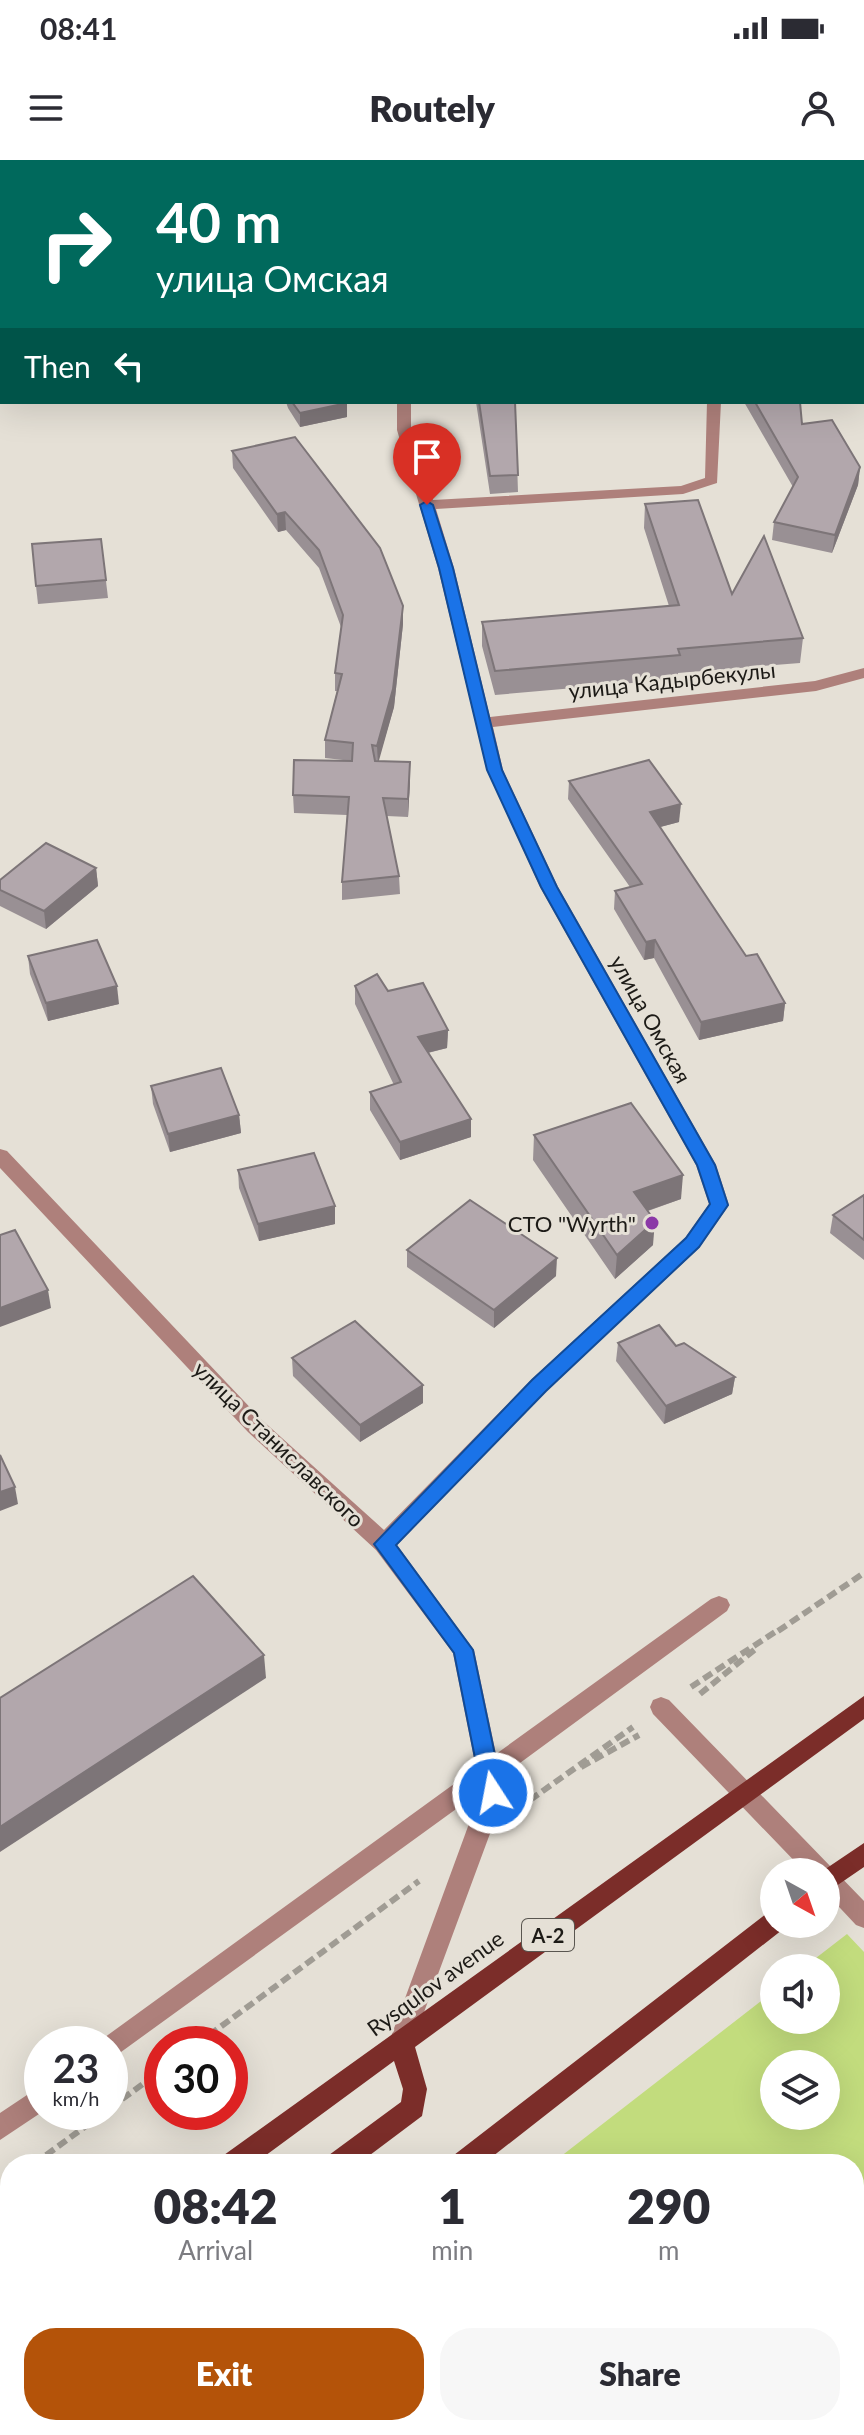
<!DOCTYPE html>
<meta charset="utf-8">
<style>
:root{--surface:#fff;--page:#f7f7f7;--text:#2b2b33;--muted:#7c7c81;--accent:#b45309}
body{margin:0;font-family:Lato,sans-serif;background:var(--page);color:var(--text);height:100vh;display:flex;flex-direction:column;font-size:30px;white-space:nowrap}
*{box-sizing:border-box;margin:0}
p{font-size:26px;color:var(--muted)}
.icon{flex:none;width:44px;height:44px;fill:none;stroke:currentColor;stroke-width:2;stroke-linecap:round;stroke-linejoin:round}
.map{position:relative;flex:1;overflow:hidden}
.drawer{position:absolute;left:0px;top:1994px;width:864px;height:282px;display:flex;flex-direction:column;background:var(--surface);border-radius:32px 32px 0 0;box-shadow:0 8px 32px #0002}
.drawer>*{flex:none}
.hud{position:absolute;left:0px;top:0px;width:864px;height:244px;box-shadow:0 8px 32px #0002;background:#00695c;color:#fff;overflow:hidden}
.needle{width:52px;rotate:140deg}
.fabs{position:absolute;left:760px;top:1698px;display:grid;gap:16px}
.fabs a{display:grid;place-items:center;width:80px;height:80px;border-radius:50%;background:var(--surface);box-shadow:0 8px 32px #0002;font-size:40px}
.speed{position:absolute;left:24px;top:1866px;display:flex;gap:16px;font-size:40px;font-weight:700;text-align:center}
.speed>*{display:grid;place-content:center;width:104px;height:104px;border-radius:50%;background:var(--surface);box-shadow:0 8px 32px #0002;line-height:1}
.speed small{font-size:20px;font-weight:400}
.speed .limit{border:12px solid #d22;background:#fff;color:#111}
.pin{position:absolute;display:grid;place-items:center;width:68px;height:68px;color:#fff;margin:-82px -34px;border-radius:50% 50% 50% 0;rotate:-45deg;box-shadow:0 0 8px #0007}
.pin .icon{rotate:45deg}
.me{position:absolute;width:88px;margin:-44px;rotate:349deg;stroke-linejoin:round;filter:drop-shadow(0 0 6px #0008)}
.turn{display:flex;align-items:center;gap:28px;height:168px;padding:0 24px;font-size:36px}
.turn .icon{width:104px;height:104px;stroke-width:2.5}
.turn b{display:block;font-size:56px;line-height:68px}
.then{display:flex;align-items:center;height:76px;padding:0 24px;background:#0003;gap:16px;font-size:30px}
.eta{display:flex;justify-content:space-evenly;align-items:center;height:136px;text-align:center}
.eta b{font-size:48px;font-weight:800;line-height:56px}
.button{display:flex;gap:16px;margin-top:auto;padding:16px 24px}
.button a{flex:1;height:92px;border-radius:32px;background:var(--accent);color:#fff;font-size:32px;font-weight:800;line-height:92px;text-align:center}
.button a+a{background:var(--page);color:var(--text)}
.status{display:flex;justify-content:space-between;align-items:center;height:56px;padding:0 40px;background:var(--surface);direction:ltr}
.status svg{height:22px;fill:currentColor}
header{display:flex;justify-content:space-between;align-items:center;height:104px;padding:0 24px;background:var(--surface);font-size:36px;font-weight:800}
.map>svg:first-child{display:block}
.green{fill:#c2dc7d;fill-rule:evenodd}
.water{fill:#08a1d2}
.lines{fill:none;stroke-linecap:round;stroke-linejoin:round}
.path{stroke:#a09c94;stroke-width:6;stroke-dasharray:10 5;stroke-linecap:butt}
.street{fill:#ae807b;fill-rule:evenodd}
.primary{fill:#7b2d29;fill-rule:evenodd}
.wall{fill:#999094}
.shaded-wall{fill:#7d7578}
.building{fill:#b2a7ac;stroke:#7d7578;stroke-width:2}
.route{fill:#1a73e8;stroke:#114b97;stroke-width:2}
.poi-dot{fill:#8b39a7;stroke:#e5e0d6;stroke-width:3}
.labels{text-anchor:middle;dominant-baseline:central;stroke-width:6;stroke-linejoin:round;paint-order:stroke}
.shield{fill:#e5e0d6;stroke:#595650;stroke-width:2}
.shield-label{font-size:20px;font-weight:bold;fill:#1d1b17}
.street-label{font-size:22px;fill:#1d1b17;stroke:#e5e0d6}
.poi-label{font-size:22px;fill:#1d1b17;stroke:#e5e0d6;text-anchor:end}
</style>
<div class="status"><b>08:41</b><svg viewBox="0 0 49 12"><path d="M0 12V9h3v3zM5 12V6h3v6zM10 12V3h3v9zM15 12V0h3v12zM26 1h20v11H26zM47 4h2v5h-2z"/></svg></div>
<header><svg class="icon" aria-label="menu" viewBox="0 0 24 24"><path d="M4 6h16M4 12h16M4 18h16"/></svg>Routely<svg class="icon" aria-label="person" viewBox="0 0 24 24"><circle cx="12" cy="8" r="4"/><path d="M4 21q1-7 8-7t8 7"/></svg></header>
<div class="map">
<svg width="864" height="2275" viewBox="0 0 864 2275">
<rect width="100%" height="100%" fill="#e5e0d6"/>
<!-- green -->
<g class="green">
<path d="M847 1774 864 1792V2072L854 2080V2004H551L774 1831V1860H826V1808H803ZM774 1904H826V1956H774Z"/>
<polygon points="215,2266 627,2266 616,2275 204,2275"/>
</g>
<!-- water -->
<polygon class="water" points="864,2072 864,2275 616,2275 627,2266 854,2266 854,2080"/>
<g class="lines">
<!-- path -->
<g class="path">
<polyline points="778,1471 864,1413"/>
<polyline points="691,1527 778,1470"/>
<polyline points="700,1534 758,1487"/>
<polyline points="581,1607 639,1575"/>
<polyline points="530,1640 633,1567"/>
<polyline points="197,1884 419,1721"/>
<polyline points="110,1948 162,1910"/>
<polyline points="34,2004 105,1952"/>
<polyline points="0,2029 10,2021"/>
</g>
<!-- street -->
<g class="street">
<polygon points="741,0 757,0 758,2 742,2"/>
<polygon points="397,242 411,242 411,270 433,340 681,326 705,318 707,242 721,242 717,323 683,334 436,349 454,408 490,557 815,521 864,508 864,518 816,531 493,567 503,610 558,727 716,1005 729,1045 699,1088 546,1231 397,1385 474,1490 496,1594 711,1439 719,1436 727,1439 730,1445 727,1451 501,1617 505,1633 410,1890 401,1893 392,1890 389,1882 481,1631 110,1900 110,1884 99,1884 101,1880 476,1608 453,1493 376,1390 248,1272 0,1008 0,989 7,991 262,1260 384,1370 532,1219 685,1078 709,1044 696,1005 540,727 487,610 438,408 397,270"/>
<polygon points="661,1537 669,1540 864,1741 864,1768 856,1765 826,1733 826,1712 805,1712 653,1554 650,1547 653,1540"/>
<polygon points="42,1925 42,1952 0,1980 0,1953"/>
</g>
<!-- primary -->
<g class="primary">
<polygon points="864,1536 864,1559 415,1887 427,1929 422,1956 358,2004 325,2004 329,1995 401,1942 403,1929 394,1901 254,2004 220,2004 224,1995"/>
<polygon points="864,1683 864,1707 826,1733 826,1712 821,1712"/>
<polygon points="774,1751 774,1764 785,1764 782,1770 483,2004 450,2004 454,1995 766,1754"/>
<polygon points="10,2152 10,2181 0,2185 0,2156"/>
<polygon points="10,2233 10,2263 0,2268 0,2237"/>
<polygon points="106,2266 141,2266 137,2275 102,2275"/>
</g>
</g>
<!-- wall -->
<g class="wall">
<polygon points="785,0 864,0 864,90 862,91 862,2 786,2"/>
<polygon points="286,242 346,242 347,257 300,267 288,248"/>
<polygon points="476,242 515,242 518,332 490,334"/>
<polygon points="744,242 800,242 802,264 860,307 858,325 832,393 772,380 774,362 793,327"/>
<polygon points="232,291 403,446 403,464 394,547 378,601 410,620 408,657 387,656 399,716 400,734 342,740 342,722 347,655 294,653 293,635 352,601 325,598 325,580 337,531 335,531 335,513 341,467 319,408 286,370 278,372 233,308"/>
<polygon points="645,344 732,434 803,478 800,503 678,513 678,519 495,535 482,486 482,462 669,446 644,368"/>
<polygon points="101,379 108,438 38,444 36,426"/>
<polygon points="569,621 679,662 660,667 746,796 785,843 783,861 699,880 654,798 644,800 614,749 615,731 630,727 568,639"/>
<polygon points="96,708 98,726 46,769 0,746 0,720"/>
<polygon points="28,796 119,844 48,861 30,814"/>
<polygon points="355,826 388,831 448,870 447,888 428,893 471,977 400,1000 370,950 370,932 394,925 355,844"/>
<polygon points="151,926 239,955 241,973 170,992 153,944"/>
<polygon points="534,975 681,1039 648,1051 653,1085 615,1119 533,1000"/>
<polygon points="238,1010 335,1046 335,1064 259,1081 239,1028"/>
<polygon points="864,1035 864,1100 830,1073 833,1055"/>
<polygon points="407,1090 556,1116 494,1168 407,1107"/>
<polygon points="618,1183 676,1186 735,1217 732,1234 664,1264 616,1201"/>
<polygon points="292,1198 423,1225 423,1243 360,1282 293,1216"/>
</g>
<!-- shaded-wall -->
<g class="shaded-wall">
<polygon points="864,75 864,90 862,91 862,77"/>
<rect x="0" y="158" width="2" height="18"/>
<polygon points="347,243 347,257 300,267 300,253"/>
<polygon points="860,307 858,325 832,393 835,375"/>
<polygon points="285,352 286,370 278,372 277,354"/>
<polygon points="403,446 403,464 394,547 378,604 377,586"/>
<polygon points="410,602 410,620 408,657 408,639"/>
<polygon points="681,644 679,662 649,670 650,652"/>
<polygon points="96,708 98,726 46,769 44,751"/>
<polygon points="655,780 654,798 644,800 646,782"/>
<polygon points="117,826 119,844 48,861 46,843"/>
<polygon points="785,843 783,861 699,880 701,862"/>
<polygon points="448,870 447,888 418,895 418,877"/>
<polygon points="239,955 241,973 170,992 168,974"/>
<polygon points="471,959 471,977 400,1000 400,982"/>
<polygon points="683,1015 681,1039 632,1056 634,1032"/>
<polygon points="335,1046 335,1064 259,1081 258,1064"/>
<polygon points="655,1061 653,1085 615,1119 617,1095"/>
<polygon points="557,1098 556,1116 494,1168 494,1150"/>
<polygon points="48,1130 51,1148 0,1167 0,1148"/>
<polygon points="735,1217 732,1234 664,1264 666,1246"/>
<polygon points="423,1225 423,1243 360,1282 360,1265"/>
<polygon points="15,1327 18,1344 0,1351 0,1332"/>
<polygon points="264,1495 266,1518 0,1692 0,1667"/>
</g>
<!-- building -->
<g class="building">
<polygon points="221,0 410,0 411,2 223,2"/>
<polygon points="577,0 623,0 625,2 568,2"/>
<polygon points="801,0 864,0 864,28 862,34 862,2 803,2"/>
<polygon points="862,39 864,40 864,75 862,77"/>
<polygon points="292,242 346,242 347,243 300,253"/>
<polygon points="479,242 515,242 518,315 490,316"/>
<polygon points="755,242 800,242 802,264 832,260 860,307 835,375 774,362 798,317"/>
<polygon points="295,277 380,388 403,446 393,529 377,586 372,585 375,601 410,602 408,639 383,638 399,716 342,722 349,637 293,635 294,600 352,601 353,583 325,580 342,514 335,513 343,455 319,390 285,352 277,354 232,291"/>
<polygon points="698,340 732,434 764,376 803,478 678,489 680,495 495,511 482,462 679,445 645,344"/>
<polygon points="101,379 106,420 36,426 32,384"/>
<polygon points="649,600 681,644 650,652 746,796 757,794 785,843 701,862 655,780 646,782 615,731 642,724 569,621"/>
<polygon points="46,683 96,708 44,751 0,730 0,720"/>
<polygon points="97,780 117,826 46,843 28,796"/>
<polygon points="377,814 388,831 423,823 448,870 418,877 471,959 400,982 370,932 401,922 355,826"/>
<polygon points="221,908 239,955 168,974 151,926"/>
<polygon points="631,943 683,1015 634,1032 655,1061 617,1095 534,975"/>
<polygon points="314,993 335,1046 258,1064 238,1010"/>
<polygon points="864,1035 864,1080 833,1055"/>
<polygon points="470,1040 557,1098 494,1150 407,1090"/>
<polygon points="15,1070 48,1130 0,1148 0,1075"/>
<polygon points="355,1161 423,1225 360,1265 292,1198"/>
<polygon points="659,1165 676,1186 684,1183 735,1217 666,1246 618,1183"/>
<polygon points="0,1295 15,1327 0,1332"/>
<polygon points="193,1416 264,1495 0,1667 0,1538"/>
</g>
<!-- route -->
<polygon class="route" points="427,341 433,345 453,408 502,610 557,727 715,1005 728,1045 699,1087 546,1231 396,1385 473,1490 503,1633 500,1640 485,1640 482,1633 454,1493 374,1384 532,1220 686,1078 710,1044 697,1005 541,727 487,610 439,408 420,345"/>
<!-- markers -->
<circle class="poi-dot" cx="652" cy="1063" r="8"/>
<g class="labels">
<!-- shield labels -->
<rect class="shield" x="522" y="1759" width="52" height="32" rx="6"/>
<g class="shield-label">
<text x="548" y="1775">A-2</text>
</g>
<!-- street labels -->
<g class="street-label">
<text transform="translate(672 520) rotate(-6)">улица Кадырбекулы</text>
<text transform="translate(651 859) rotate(61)">улица Омская</text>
<text transform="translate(279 1284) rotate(44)">улица Станиславского</text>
<text transform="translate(435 1823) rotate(-36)">Rysqulov avenue</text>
</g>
<!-- poi labels -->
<g class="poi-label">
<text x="636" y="1063">СТО "Wyrth"</text>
</g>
</g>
</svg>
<div class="fabs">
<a><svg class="needle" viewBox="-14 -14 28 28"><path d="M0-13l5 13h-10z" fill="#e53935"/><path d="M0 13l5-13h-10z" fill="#7c7c81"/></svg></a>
<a><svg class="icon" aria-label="sound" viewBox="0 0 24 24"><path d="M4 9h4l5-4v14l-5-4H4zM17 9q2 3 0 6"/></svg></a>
<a><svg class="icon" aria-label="layers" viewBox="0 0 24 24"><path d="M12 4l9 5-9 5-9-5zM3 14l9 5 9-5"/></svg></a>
</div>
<div class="speed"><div>23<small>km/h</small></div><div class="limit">30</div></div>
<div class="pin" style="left:427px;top:345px;background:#d93025"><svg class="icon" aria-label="arrive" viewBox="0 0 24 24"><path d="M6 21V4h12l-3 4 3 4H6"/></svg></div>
<svg class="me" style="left:493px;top:1633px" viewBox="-20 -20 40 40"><circle r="17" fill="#1a73e8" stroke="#fff" stroke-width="3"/><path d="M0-11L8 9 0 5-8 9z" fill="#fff"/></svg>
<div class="hud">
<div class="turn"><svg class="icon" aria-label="right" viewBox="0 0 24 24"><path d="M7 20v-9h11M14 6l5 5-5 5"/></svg><div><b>40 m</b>улица Омская</div></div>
<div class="then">Then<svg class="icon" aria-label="left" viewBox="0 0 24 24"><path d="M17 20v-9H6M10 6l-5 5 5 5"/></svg></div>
</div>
<section class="drawer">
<div class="eta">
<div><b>08:42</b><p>Arrival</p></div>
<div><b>1</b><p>min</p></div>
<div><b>290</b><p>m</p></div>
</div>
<div class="button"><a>Exit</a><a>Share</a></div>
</section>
</div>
